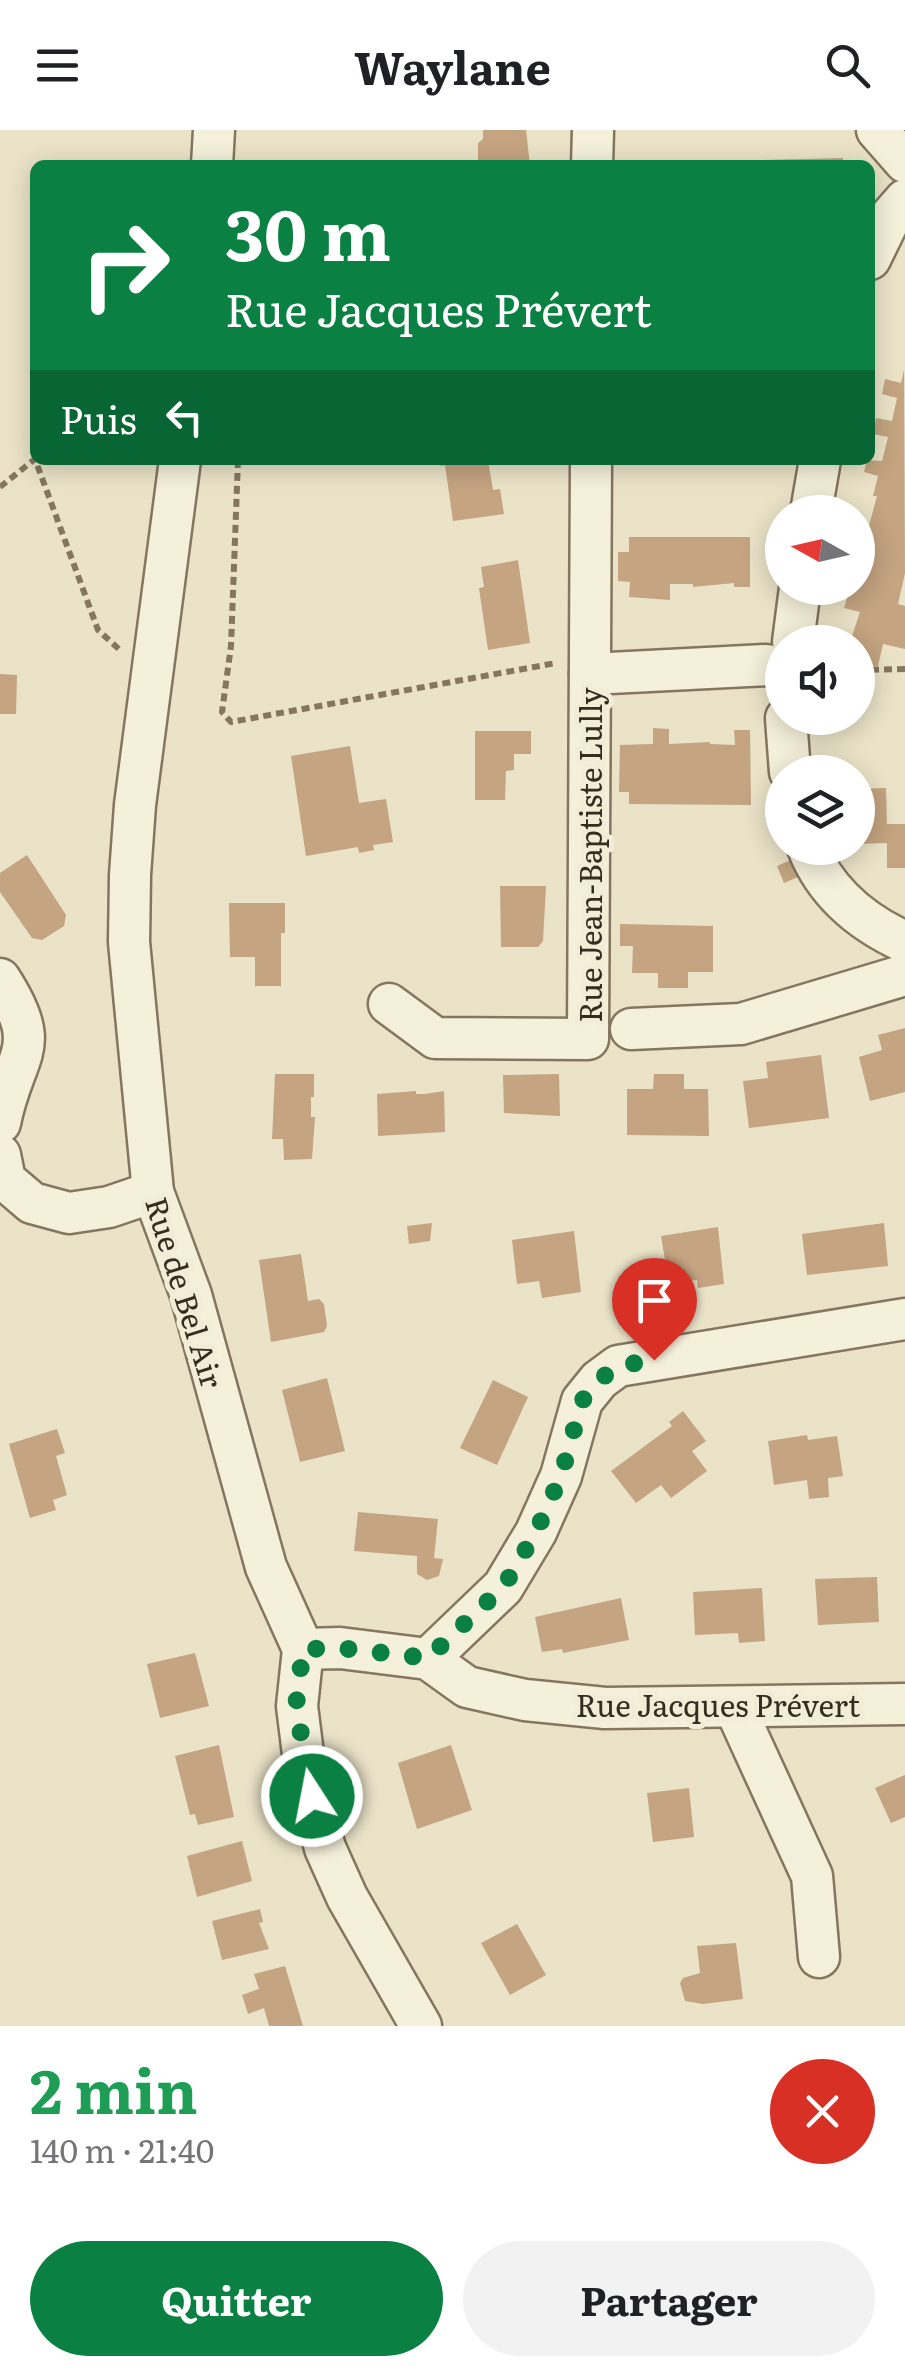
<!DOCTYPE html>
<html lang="fr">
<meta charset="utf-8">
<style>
:root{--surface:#fff;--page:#f2f2f2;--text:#202124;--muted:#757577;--accent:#0b8043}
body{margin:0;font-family:Literata,serif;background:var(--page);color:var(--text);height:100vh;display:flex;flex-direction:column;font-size:38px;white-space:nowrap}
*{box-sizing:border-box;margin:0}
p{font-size:32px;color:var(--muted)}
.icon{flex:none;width:55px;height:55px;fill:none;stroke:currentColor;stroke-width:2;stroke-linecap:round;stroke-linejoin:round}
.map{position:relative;height:1896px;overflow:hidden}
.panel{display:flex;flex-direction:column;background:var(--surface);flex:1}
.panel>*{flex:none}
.banner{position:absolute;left:30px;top:30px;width:845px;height:305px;border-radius:15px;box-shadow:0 5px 25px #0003;background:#0b8043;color:#fff;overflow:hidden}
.needle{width:65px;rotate:278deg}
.buttons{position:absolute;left:765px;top:365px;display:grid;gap:20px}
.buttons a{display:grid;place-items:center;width:110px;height:110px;border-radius:50%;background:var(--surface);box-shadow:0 5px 25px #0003;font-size:50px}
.pin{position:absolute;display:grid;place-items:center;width:85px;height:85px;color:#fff;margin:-102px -42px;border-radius:50% 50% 50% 0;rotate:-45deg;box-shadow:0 0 10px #0007}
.pin .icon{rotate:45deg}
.me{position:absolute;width:110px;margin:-55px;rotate:349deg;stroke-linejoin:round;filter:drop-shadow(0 0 8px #0008)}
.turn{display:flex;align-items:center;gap:35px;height:210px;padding:0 30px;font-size:45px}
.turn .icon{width:130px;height:130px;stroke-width:2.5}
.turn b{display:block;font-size:70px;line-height:85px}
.then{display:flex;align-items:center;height:95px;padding:0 30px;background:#0003;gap:20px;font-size:38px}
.round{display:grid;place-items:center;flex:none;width:105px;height:105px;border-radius:52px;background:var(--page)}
.head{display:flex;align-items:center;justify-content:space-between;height:170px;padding:0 30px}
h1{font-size:60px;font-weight:700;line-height:75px;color:#1e9e55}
.primary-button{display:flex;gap:20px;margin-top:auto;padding:20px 30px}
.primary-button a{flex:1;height:115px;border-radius:60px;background:var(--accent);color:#fff;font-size:40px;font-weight:700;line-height:115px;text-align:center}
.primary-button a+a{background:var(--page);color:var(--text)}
header{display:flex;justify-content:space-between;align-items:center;height:130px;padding:0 30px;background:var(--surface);font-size:45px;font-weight:700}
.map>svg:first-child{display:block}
.building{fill:#c4a481}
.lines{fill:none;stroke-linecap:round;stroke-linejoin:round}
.minor-casing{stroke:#84765f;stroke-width:45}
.path{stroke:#84765f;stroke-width:6;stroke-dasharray:8 5;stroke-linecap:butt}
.minor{stroke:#f5f0da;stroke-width:40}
.route{stroke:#0b8043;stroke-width:18;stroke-dasharray:0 32.4}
.labels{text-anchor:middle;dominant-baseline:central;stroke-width:10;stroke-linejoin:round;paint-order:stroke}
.street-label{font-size:30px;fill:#362d21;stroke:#f2edd6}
</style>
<header><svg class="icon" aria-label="menu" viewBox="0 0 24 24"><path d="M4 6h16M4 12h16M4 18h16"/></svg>Waylane<svg class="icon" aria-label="search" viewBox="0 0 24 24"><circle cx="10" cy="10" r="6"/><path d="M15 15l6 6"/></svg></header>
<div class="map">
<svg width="905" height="1896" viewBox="0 0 905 1896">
<rect width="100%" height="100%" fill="#eae3c8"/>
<!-- building -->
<g class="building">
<polygon points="483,0 526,0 530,35 483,35 478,30 478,13 483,9"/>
<polygon points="843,28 843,35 763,35 762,30"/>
<polygon points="904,240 905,443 898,474 905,476 905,519 883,514 878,536 858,537 858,512 850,512 860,482 844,478 849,462 858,458 858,428 861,425 877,366 873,366 878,346 864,342 867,330 882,331 888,307 873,304 876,288 892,291 897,268 882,264 885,249 901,253"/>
<polygon points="440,330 488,330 493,360 500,359 504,384 453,391 445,335 441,336"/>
<polygon points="629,407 750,407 750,457 734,457 734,453 693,457 693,454 670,454 670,470 629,467 630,452 618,451 618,422 629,422"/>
<polygon points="518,430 530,513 488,520 479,458 484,457 481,437"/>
<polygon points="0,544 17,545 16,584 0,584"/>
<polygon points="653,598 669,599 669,614 710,612 710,614 735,615 734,600 750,600 751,675 629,674 629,662 619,662 620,615 653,614"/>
<polygon points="475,601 531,601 531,624 514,624 514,640 506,641 505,670 475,670"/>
<polygon points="350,616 359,673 386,669 393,712 373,715 374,720 359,723 358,717 306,726 291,626"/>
<polygon points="886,658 887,694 905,694 905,738 887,738 887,713 858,714 858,659"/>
<polygon points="27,725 66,785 64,796 42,810 32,808 0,762 0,743"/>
<polygon points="793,729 800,746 784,753 777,736"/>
<polygon points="500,756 546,756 543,811 538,817 501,817"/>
<polygon points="229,773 285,773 285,803 281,803 281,856 255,856 255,827 230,827"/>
<polygon points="620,794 713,796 713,842 688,842 688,858 658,858 658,843 632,843 633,816 620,816"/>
<polygon points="905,898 905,962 870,971 859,927 882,920 878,905"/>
<polygon points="821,925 829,988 749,998 743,951 768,948 766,932"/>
<polygon points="275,944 314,944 314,967 311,967 311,987 315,987 312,1029 284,1030 283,1009 272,1009"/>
<polygon points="559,944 560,986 504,983 503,945"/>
<polygon points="654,944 684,944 684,959 708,959 709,1006 627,1005 627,959 653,959"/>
<polygon points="416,961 416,964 425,964 444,961 445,1002 378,1006 377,964"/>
<polygon points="432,1093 430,1111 409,1114 407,1096"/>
<polygon points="884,1093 888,1136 807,1145 802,1104"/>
<polygon points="718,1097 724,1154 698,1158 697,1150 669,1154 661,1106"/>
<polygon points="574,1101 581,1162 542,1168 539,1151 517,1154 512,1110"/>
<polygon points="301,1124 308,1171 319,1169 324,1174 327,1196 324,1202 271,1212 259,1130"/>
<polygon points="327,1248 345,1321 300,1332 282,1260"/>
<polygon points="493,1250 528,1267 497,1335 460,1318"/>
<polygon points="683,1281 706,1311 692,1321 707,1341 671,1368 661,1355 636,1373 611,1341 672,1296 669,1292"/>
<polygon points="57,1299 65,1323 56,1326 67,1365 53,1370 56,1380 30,1388 9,1314"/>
<polygon points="807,1305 808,1310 837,1306 843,1346 828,1348 829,1367 809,1369 807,1350 774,1355 768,1311"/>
<polygon points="358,1382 438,1389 434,1428 443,1429 439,1446 427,1450 417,1444 417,1426 354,1421"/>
<polygon points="877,1447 879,1492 818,1495 815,1449"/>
<polygon points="762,1458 765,1511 739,1513 738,1503 695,1505 693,1462"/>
<polygon points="621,1468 629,1510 563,1523 562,1519 542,1522 535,1487"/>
<polygon points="195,1523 209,1576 160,1588 147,1534"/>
<polygon points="219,1615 234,1687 198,1695 195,1684 190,1685 175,1626"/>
<polygon points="451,1615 472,1680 417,1699 398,1633"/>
<polygon points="905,1645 905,1687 891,1693 875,1658"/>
<polygon points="689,1658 694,1707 653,1712 647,1663"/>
<polygon points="242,1711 252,1751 197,1767 187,1726"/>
<polygon points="260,1779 263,1792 259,1793 269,1819 222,1830 212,1791"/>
<polygon points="517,1794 546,1845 510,1865 481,1813"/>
<polygon points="736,1813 743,1869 703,1874 685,1871 680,1853 683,1848 700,1843 697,1816"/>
<polygon points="285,1836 303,1896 269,1896 264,1878 248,1884 242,1865 259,1859 254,1844"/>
</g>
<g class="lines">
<!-- minor casing -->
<g class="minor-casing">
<g id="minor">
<polyline points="877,0 905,32"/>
<polyline points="212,35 214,0"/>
<polyline points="592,35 593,0"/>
<polyline points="870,129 891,86 905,70"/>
<polyline points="180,330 135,675 130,745 129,812 153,1062 191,1165 266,1437 303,1519 297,1576 305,1640 325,1718 347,1767 421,1896"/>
<polyline points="811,382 820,330"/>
<polyline points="793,512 800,458"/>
<polyline points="590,544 766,535 782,539"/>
<polyline points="786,588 790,642"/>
<path d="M808 718C826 763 861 792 905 812"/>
<path d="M0 849C46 920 14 921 0 993"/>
<polyline points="389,874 435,908 588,909 591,330"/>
<polyline points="631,899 741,894 905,845"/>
<polyline points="0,1025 5,1050 32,1073 69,1083 109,1077 153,1062"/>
<polyline points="303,1519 340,1518 428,1529 467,1557 525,1570 605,1578 905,1574"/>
<polyline points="428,1529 503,1457 536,1402 561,1346 582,1271 599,1250 618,1236 905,1189"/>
<polyline points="735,1578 812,1746 819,1827"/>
</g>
</g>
<!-- path -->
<g class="path">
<polyline points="238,330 231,516 222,582 231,592 556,533"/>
<polyline points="0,357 35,329 98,500 121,521"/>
<polyline points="858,540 905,539"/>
</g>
<!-- minor -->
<use href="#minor" class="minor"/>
</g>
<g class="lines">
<!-- route -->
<polyline class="route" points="312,1666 296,1576 303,1519 340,1518 428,1528 504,1456 536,1402 561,1346 582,1271 599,1250 618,1236 654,1230"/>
</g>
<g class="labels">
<!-- street labels -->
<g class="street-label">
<text transform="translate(589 725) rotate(-90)">Rue Jean-Baptiste Lully</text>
<text transform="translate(186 1162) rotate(73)">Rue de Bel Air</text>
<text x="718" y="1574">Rue Jacques Prévert</text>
</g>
</g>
</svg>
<div class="buttons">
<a><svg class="needle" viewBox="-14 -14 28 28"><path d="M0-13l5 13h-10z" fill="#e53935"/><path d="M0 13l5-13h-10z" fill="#757577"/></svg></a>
<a><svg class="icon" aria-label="sound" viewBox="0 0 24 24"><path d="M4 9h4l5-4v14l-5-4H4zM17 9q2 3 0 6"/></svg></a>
<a><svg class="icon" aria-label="layers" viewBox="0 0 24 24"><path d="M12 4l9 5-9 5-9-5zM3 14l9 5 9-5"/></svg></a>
</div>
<div class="pin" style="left:654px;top:1230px;background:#d93025"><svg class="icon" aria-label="arrive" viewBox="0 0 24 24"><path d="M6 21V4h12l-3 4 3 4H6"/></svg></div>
<svg class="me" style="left:312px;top:1666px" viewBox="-20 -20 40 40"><circle r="17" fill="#0b8043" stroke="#fff" stroke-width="3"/><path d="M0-11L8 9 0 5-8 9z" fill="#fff"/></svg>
<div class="banner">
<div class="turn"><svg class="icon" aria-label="right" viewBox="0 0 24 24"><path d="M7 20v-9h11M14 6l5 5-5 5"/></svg><div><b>30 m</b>Rue Jacques Prévert</div></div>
<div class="then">Puis<svg class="icon" aria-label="left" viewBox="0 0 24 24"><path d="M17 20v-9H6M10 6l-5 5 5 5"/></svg></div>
</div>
</div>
<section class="panel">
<div class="head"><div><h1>2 min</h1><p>140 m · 21:40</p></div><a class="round" style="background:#d93025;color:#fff"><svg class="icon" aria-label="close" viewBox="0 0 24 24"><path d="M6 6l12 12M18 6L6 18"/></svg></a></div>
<div class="primary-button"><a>Quitter</a><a>Partager</a></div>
</section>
